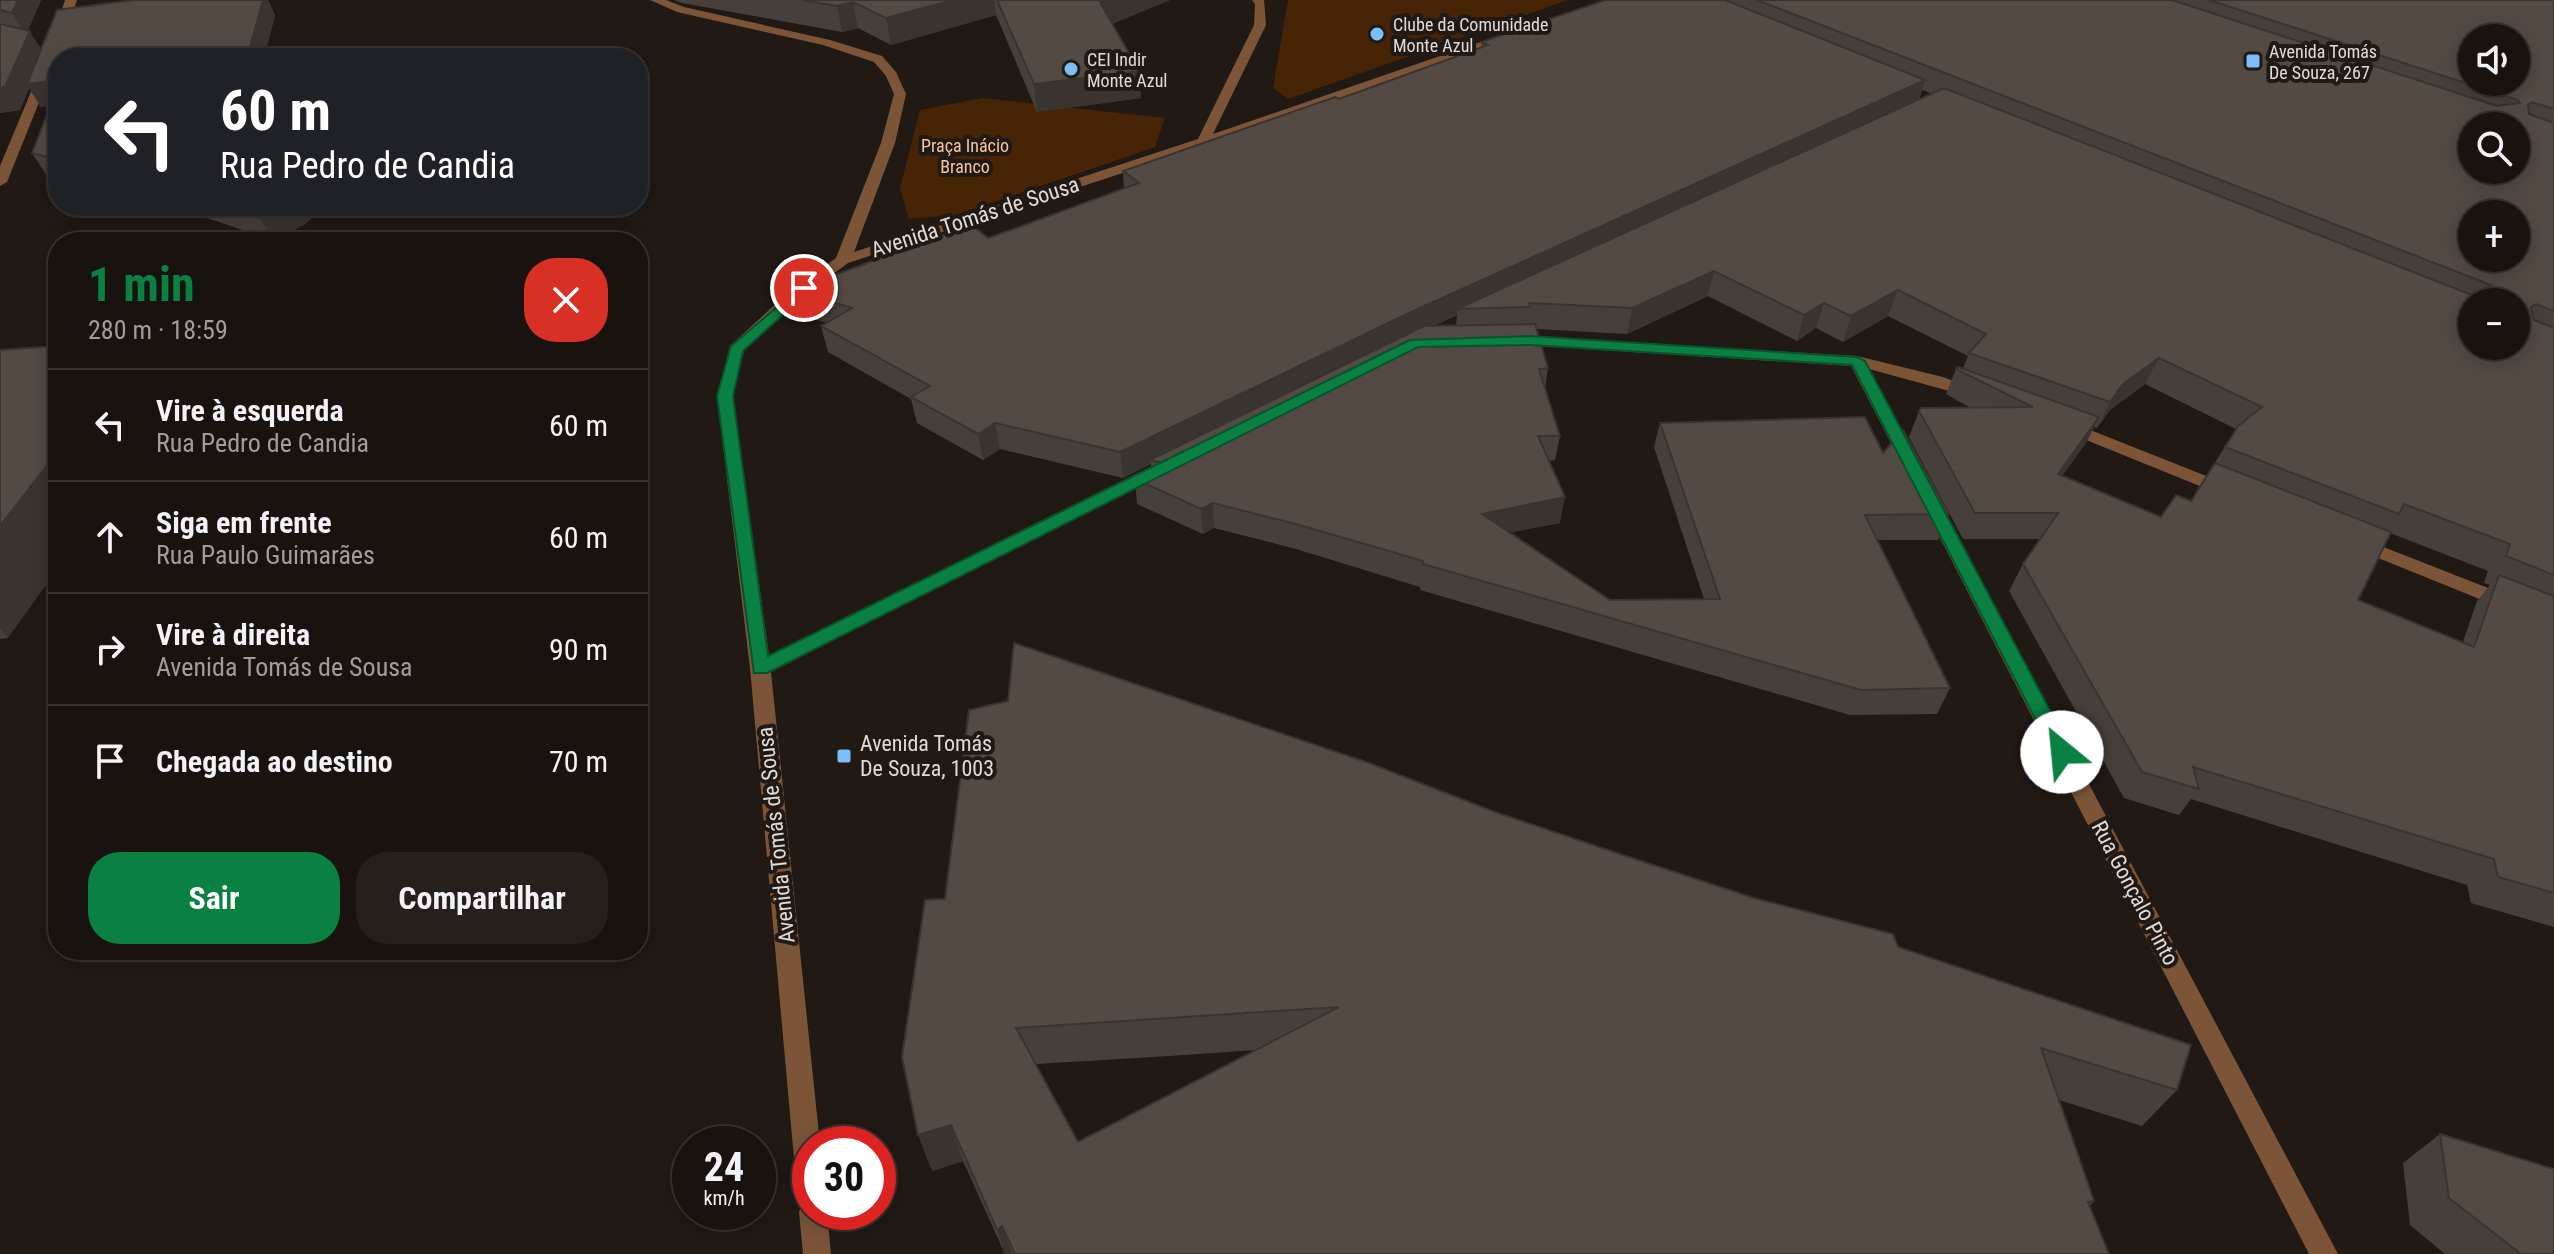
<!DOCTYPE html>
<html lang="pt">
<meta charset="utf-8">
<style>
:root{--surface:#19130f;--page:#26201d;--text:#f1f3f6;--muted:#9f9e9e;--line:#37322f;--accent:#0b8043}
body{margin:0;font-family:"Roboto Condensed",sans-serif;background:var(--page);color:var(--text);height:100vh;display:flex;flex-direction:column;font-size:30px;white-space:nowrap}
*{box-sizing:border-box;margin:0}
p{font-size:26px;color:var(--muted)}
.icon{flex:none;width:44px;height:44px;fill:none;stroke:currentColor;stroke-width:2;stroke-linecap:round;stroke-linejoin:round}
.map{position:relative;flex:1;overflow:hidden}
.sheet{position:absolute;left:48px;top:232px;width:600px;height:728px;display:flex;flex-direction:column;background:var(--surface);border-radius:32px;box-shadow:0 4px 20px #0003,0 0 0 2px var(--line)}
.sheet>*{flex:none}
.top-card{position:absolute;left:48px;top:48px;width:600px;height:168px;border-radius:32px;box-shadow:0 4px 20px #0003,0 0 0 2px var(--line);background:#202124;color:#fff;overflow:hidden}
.buttons{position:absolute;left:2458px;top:24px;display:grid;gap:16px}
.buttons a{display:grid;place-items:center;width:72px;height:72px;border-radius:50%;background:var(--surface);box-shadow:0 4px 20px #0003,0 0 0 2px var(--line);font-size:40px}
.speed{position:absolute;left:672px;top:1126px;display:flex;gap:16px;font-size:40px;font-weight:700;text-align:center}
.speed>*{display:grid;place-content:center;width:104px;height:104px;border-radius:50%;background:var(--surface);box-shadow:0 4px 20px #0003,0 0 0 2px var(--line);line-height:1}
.speed small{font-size:20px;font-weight:400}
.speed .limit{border:12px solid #d22;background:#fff;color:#111}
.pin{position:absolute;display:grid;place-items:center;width:68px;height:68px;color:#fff;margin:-34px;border:4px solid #fff;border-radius:50%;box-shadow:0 2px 8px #0007}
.me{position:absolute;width:88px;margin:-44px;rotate:332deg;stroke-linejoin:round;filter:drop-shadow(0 0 6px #0008)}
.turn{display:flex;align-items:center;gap:28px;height:168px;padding:0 40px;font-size:36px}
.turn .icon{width:104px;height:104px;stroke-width:2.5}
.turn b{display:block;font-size:56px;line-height:68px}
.round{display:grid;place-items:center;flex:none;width:84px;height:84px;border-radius:32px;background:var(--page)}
.overview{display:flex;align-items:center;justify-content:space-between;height:136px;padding:0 40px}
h1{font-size:48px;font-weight:700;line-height:60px;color:var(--accent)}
.primary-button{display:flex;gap:16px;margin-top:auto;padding:16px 40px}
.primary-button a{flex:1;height:92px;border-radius:32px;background:var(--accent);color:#fff;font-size:32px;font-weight:700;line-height:92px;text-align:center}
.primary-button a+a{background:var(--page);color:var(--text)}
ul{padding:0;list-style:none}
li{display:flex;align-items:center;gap:24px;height:112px;padding:0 40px;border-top:2px solid var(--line)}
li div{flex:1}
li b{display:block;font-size:30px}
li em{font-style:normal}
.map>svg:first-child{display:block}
.green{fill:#482407}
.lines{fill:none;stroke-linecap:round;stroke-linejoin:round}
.street{fill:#7c5539;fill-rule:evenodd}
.wall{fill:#47403a;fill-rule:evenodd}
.shaded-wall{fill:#3a3430}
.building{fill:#534a44;stroke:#3a3430;stroke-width:2;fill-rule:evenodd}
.route{fill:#0b8043;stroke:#07532c;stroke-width:2}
.poi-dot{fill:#7cbef9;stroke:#211914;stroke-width:3}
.labels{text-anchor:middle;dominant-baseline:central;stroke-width:8;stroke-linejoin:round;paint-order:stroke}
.far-poi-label{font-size:18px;fill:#e0dbd7;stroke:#211914;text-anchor:start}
.far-park-label{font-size:18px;fill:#f5c5a4;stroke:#211914}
.street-label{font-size:22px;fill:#e0dbd7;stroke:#211914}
.poi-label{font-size:22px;fill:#e0dbd7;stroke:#211914;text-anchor:start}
</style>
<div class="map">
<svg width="2554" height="1254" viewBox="0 0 2554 1254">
<rect width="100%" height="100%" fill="#211914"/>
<!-- green -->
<g class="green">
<polygon points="1288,0 1568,0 1288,99 1273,88"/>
<polygon points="983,98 1165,118 1155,147 956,215 909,219 900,188 920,110"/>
</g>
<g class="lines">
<!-- street -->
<g class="street">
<polygon points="65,0 77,0 66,34 60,37 54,34"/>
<polygon points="650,0 666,0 684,7 830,40 882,56 896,72 906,94 895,143 854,252 1198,139 1254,25 1255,4 1252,0 1264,0 1266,25 1213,134 1501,35 1511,37 1208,145 848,263 790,306 744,351 733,396 769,655 1152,466 1158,464 1167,470 771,672 820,1144 810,1144 810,1195 800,1191 796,1181 750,668 717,396 730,346 780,300 836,258 881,143 894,94 886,76 874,62 823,45 677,12"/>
<polygon points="44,71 50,75 7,182 0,186 0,166 38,75"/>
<polygon points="1516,336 1857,356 1943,377 1983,393 1975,398 1869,369 1918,460 1909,465 1900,460 1851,366 1510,344 1510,338"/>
<polygon points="2065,420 2234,487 2237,491 2228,497 2222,495 2059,429 2056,425 2059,421"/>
<polygon points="1931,497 1940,503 2338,1254 2309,1254 1922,503"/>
<polygon points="2358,537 2554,614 2554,629 2351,547 2349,543 2351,539"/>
<polygon points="810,1199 810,1212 827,1212 831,1254 803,1254 799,1212 803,1202"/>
</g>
</g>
<!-- wall -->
<g class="wall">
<polygon points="0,0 41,0 28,30 41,49 134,0 268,0 275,15 264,58 58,58 58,179 47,176 32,153 51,105 41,107 29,88 20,110 0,113"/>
<polygon points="674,0 1170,0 1112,24 1139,71 1141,98 1037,112 996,15 891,45 858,28 842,32 682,3"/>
<path d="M1606 0H2554V927L2471 903 2467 885 2191 799 2179 815 2124 798 2009 591 2023 564 2040 539H1963L1909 437 1919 411 1971 408 1946 394 1956 369 1963 368 1968 356 1888 316 1843 342 1816 328 1797 341 1708 296 1627 334 1536 329 1548 368 1545 388 1560 436 1555 460 1549 461 1560 523 1510 532 1610 600 1704 599 1654 447 1660 423 1883 453 1949 514 1938 540H1877L1950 688 1937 714 1850 715 1420 590V587L1296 549 1214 528 1203 534 1137 504 1135 479 1151 471V464L1123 478 1000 449 983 460 917 423 911 399 828 352 821 326 827 323 800 315 793 290 988 238 1019 227 1124 188 1123 171 1339 99 1481 48V42ZM1922 90 1930 93 1932 94 1919 100ZM1457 315 1456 325 1434 326ZM2145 384 2236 429 2191 501 2161 517 2062 476 2086 443 2094 427 2097 428 2110 410ZM2390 533 2488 571 2484 583 2490 585 2477 601 2463 642 2358 600Z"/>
<polygon points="152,206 324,206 304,225 272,240 183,210 166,210"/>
<polygon points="0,350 8,638 0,639"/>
<path d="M1495 812 1898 947 2177 1090 2142 1126 2059 1100 2094 1201 2090 1206 2109 1254H1005L963 1161 932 1171 945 899ZM1256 1050 1078 1142 1036 1064 1170 1056Z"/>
<polygon points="2440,1134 2554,1254 2445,1254 2410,1225 2403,1163"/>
</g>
<!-- shaded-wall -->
<g class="shaded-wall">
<polygon points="18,0 41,0 26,35 12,13"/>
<polygon points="255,0 268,0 275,15 264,58 247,58"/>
<polygon points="953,0 994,0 996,15 891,45 886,18"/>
<polygon points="1105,0 1170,0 1102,28 1100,2"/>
<polygon points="853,2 858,28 842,32 837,6"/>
<polygon points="30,31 58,80 58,104 41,107 29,88 20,110 0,113 0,88"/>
<polygon points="1139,71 1141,98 1037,112 1034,84"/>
<polygon points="1925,80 1917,103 1457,309 1457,315 1150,460 1151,464 1123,478 1120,452 1411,312"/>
<polygon points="282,206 324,206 304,225 272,240 259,217"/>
<polygon points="1714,271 1708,296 1627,334 1632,308"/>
<polygon points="1898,290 1888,316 1843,342 1851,316"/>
<polygon points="1824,303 1816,328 1797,341 1804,315"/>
<polygon points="2159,358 2145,384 2110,410 2097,428 2110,402 2123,384"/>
<polygon points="2099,417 2086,443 2045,500 2058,474"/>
<polygon points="995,423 1000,449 983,460 978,434"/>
<polygon points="58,451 58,568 8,638 0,628 0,526"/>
<polygon points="1565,497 1560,523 1478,539 1482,514"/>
<polygon points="1213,503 1214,528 1203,534 1201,509"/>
<polygon points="951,1125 963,1161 932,1171 918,1135"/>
<polygon points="1002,1226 1012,1254 1005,1254 997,1230"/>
</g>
<!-- building -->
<g class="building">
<polygon points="0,0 18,0 12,13 0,10"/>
<polygon points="134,0 263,0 247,58 58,58 58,80 27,84 57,10"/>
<polygon points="802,0 953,0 886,18 853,2 837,6"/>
<polygon points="997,0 1105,0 1100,2 1139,71 1034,84"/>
<polygon points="1606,0 1725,0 1925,80 1411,312 1120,452 995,423 978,434 911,397 930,386 821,326 852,308 793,290 972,225 988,238 1019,227 1139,183 1123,171 1335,97 1339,99 1364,90 1488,45 1481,42"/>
<path d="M1757 0H2172L2497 106 2520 103 2518 100 2209 0H2554V109L2532 102 2528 105 2529 114 2554 123V311L2536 304 2531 307 2534 320 2554 328V575L2506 556 2510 544 2404 504 2399 514 2225 447 2238 426 2262 407 2159 358 2123 384 2110 402 1969 353 1986 334 1898 290 1851 316 1824 303 1804 315 1714 271 1632 308 1529 303 1530 307 1457 309 1944 88 2482 299 2489 301 2493 299 2491 285ZM2472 38H2516V82H2472ZM2472 126H2516V170H2472ZM2472 214H2516V258H2472ZM2472 302H2516V346H2472Z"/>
<polygon points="0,24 30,31 5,87 0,88"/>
<polygon points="58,86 58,160 32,153"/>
<polygon points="227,206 282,206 259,217"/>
<polygon points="1535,324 1548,368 1539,369 1560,436 1538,436 1565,497 1482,514 1610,600 1720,599 1660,423 1865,417 1883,453 1903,430 1949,514 1865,515 1950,688 1861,690 1423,564 1423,561 1296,524 1213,503 1201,509 1135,479 1167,464 1150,460 1424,326"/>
<polygon points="58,346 58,451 0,526 0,350"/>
<polygon points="1958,367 2099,417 2058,474 2161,517 2176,495 2191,501 2215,463 2391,532 2358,600 2474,647 2499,575 2554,596 2554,893 2498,877 2494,859 2193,767 2199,789 2142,772 2023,564 2058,513 1975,513 1919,411 1921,408 2033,407 1956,369"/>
<path d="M1014 643 1369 763 1495 812 1620 854 1754 898 1893 934 1898 947 2191 1045 2177 1090 2041 1048 2094 1201 2088 1202 2109 1254H1015L1002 1226 997 1230 951 1125 918 1135 902 1057 925 900 945 899 969 710 1008 701ZM1339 1007 1078 1142 1016 1028Z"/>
<polygon points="2440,1134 2554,1169 2554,1254 2521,1254 2449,1198"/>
</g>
<!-- route -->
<polygon class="route" points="804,284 811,288 809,291 743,351 733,396 768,656 1410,340 1530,336 1857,357 1865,361 2072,752 2069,757 2055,757 1852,365 1530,345 1418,347 767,673 754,673 717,396 731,346"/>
<!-- markers -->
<g class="poi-dot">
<circle cx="1377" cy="34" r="8"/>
<rect x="2245" y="53" width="16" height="16" rx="4"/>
<circle cx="1071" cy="69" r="8"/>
<rect x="836" y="748" width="16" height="16" rx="4"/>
</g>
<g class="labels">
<!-- far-poi labels -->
<g class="far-poi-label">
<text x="1393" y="24">Clube da Comunidade<tspan x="1393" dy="21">Monte Azul</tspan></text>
<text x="2269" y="51">Avenida Tomás<tspan x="2269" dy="21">De Souza, 267</tspan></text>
<text x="1087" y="59">CEI Indir<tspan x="1087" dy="21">Monte Azul</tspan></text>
</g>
<!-- far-park labels -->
<g class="far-park-label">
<text x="965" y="145">Praça Inácio<tspan x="965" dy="21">Branco</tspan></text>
</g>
<!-- street labels -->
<g class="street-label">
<text transform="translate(975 217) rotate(-18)">Avenida Tomás de Sousa</text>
<text transform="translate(776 835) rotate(-96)">Avenida Tomás de Sousa</text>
<text transform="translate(2135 893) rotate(62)">Rua Gonçalo Pinto</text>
</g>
<!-- poi labels -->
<g class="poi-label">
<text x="860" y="743">Avenida Tomás<tspan x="860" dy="25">De Souza, 1003</tspan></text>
</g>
</g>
</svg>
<div class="buttons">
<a><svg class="icon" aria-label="sound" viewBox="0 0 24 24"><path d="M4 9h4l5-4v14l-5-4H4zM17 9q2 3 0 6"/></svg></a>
<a><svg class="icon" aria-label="search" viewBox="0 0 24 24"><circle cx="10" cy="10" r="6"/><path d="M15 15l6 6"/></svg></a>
<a>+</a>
<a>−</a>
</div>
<div class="speed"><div>24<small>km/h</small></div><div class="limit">30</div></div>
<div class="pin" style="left:804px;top:288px;background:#d93025"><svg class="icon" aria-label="arrive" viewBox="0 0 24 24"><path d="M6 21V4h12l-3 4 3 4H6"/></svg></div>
<svg class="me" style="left:2062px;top:752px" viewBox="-20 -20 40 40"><circle r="19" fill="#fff"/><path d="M0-13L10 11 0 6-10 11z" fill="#0b8043"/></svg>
<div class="top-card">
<div class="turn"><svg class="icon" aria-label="left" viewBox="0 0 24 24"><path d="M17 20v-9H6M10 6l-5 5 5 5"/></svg><div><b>60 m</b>Rua Pedro de Candia</div></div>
</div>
<section class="sheet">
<div class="overview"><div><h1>1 min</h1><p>280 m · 18:59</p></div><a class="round" style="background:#d93025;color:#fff"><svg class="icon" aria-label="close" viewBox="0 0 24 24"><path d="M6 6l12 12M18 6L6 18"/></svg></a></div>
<ul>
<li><svg class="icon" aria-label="left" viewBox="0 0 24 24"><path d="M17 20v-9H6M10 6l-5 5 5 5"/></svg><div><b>Vire à esquerda</b><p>Rua Pedro de Candia</p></div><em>60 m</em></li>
<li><svg class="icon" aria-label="ahead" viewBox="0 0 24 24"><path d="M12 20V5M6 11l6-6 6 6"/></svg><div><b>Siga em frente</b><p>Rua Paulo Guimarães</p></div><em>60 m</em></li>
<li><svg class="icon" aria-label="right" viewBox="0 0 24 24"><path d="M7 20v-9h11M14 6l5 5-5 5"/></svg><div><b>Vire à direita</b><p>Avenida Tomás de Sousa</p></div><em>90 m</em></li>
<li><svg class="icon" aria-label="arrive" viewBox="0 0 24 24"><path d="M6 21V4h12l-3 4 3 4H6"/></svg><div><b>Chegada ao destino</b></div><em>70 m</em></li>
</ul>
<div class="primary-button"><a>Sair</a><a>Compartilhar</a></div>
</section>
</div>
